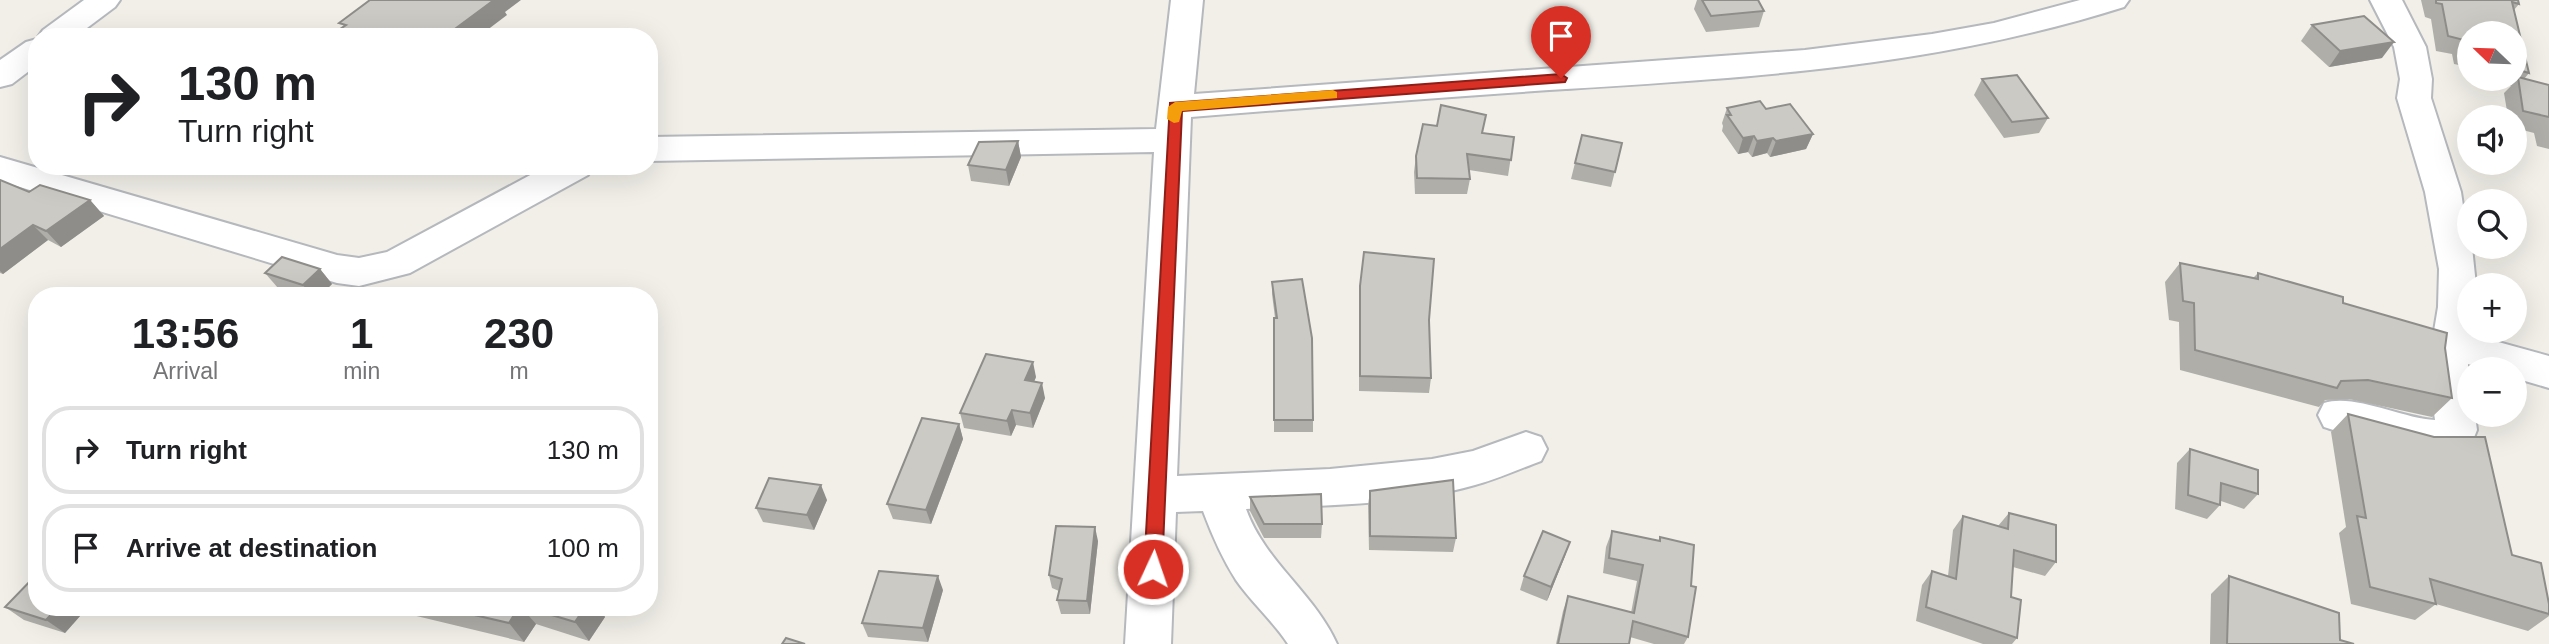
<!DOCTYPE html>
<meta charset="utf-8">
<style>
:root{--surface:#fff;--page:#f2f2f2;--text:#202124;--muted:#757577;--line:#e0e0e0}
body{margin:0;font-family:Arial,sans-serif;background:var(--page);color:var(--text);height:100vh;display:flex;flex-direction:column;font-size:26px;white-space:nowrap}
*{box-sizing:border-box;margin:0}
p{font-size:23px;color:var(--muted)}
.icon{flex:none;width:38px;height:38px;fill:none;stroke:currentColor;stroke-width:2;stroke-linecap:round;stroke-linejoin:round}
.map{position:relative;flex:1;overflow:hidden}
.details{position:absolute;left:28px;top:287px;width:630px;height:329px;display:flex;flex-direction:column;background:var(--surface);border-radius:28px;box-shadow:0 7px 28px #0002}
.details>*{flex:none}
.hud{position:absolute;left:28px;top:28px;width:630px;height:147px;border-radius:28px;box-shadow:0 7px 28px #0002;background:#fff;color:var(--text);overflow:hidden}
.needle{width:46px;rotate:293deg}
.fabs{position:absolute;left:2457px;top:21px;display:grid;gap:14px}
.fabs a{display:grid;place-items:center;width:70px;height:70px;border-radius:50%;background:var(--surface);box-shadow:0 7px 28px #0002;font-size:35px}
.pin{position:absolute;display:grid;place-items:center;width:60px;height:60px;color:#fff;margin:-72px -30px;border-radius:50% 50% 50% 0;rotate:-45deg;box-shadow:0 0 7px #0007}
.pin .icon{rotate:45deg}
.me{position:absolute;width:77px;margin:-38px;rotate:3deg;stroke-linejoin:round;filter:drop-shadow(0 0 5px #0008)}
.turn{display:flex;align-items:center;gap:24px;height:147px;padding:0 35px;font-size:32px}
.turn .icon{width:91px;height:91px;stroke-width:2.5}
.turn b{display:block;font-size:49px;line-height:60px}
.eta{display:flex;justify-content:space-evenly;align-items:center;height:119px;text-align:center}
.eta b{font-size:42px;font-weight:700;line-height:49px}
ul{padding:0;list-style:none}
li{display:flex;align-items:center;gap:21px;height:88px;margin:0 14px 10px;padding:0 21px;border:4px solid var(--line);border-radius:28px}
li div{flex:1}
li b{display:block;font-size:26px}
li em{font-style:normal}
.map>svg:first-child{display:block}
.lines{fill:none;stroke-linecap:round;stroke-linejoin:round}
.minor-casing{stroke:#b5b8bc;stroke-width:4}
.minor{fill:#fff;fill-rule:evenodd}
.wall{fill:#afaea9}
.shaded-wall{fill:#8f8d8a}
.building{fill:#cccac5;stroke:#8f8d8a;stroke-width:2}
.route{fill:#d93025;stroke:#8d1f18;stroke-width:2}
.slow{fill:#f59e0b}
</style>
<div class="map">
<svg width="2549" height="644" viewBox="0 0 2549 644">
<rect width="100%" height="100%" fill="#f1efe8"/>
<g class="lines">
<!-- minor casing -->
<g class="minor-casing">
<g id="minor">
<polygon points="84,0 120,0 115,7 75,37 38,37 43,30"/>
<path d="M1171 0H1203L1194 94 1805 50 1932 34 1994 23 2080 0H2129L2124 7C1938 66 1759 77 1566 89 1441 97 1316 107 1191 117L1177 476 1330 469 1432 459 1473 451 1526 432 1541 437 1547 449 1541 461C1519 469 1497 479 1475 485 1402 506 1321 505 1246 509 1265 562 1314 593 1337 644H1288C1273 621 1252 603 1236 580 1222 558 1212 535 1203 511L1176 512 1171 644H1125L1154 152 649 161V137L1156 129Z"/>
<path d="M2370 0H2402L2426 47 2432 79 2431 98 2461 192 2469 247H2472L2476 285H2469V331H2480L2491 340 2549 356V388L2515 378V369H2485L2468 364 2469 415H2475L2477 430 2469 450C2427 464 2365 440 2324 427L2318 415 2324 403C2354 393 2401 418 2435 420L2428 367 2438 307 2439 269 2425 192 2397 98 2400 79 2394 47Z"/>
<polygon points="37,39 37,65 12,84 0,87 0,60 26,42"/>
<polygon points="0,157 337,255 359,258 387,252 547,166 593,166 588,175 410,273 359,286 337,283 0,181"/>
</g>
</g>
<!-- minor -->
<use href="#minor" class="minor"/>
</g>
<!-- wall -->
<g class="wall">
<polygon points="1697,0 1758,0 1764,11 1759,27 1706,32 1694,9"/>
<polygon points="2421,0 2518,0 2519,4 2514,10 2529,73 2524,79 2549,85 2549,149 2537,146 2534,133 2515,128 2515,117 2508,117 2504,93 2511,86 2480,79 2515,79 2515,33 2469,33 2469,67 2454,64 2452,54 2436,51 2431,19 2425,17"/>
<polygon points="2312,25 2382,58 2329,67 2301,41"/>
<polygon points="1982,79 2048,118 2039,133 2004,138 1974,95"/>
<polygon points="1727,108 1766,109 1813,134 1806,149 1770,157 1767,153 1752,157 1748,152 1738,154 1722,131 1723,126 1722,123"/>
<polygon points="1483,133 1514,137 1508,176 1469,170 1470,179 1467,194 1415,194 1414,172 1416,156"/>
<polygon points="1018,141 1021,157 1009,186 971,181 968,165"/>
<polygon points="1622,143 1611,187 1571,179 1575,163"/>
<polygon points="194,166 240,166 232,172 221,168 211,174"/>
<polygon points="0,180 29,192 90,200 104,216 61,247 48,240 3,274 0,273"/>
<polygon points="2180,263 2253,278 2258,273 2343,303 2445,348 2452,398 2432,417 2349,399 2325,400 2319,407 2180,370 2179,322 2169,320 2165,282"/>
<polygon points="320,269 332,284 320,296 300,296 278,288 265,273"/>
<polygon points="1272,282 1313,420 1313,432 1274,432 1274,318 1275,318 1272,294"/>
<polygon points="1360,286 1429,320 1431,378 1429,393 1359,391 1359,301"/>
<polygon points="1036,377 1034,382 1045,398 1033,428 1016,425 1011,436 964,428 960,413"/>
<polygon points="2348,414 2512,555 2549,604 2549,616 2528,631 2436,604 2415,620 2351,604 2339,533 2346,527 2331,432"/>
<polygon points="959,424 963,439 931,524 893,519 887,504"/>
<polygon points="2190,449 2258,494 2244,509 2221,501 2220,505 2207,519 2175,509 2177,463"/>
<polygon points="1370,491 1456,538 1453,552 1369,550 1368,505"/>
<polygon points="1250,497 1322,524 1321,538 1264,538 1250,511"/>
<polygon points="827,500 814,530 763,522 756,508"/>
<polygon points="2009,513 2056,562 2045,576 2013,567 2011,597 2017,638 2012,644 1983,644 1916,621 1922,585 1932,571 1948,576 1953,530 1963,516 1998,526"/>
<polygon points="1612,531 1658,541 1660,537 1688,637 1684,644 1654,644 1630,637 1629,644 1556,644 1563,611 1568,596 1631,613 1637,581 1603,573 1606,547"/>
<polygon points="1098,541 1090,614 1061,614 1057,600 1059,591 1052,588 1049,575"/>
<polygon points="1565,556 1547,601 1520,590 1524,576"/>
<polygon points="2229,576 2340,640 2354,644 2210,644 2211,594"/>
<polygon points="943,590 928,642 868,637 862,623"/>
<polygon points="5,607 88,607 65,633 24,620"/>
<polygon points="379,607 598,607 605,617 589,641 536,624 524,642"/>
</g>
<!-- shaded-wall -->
<g class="shaded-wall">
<polygon points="494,0 521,0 505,12 507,15 478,37 444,37"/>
<polygon points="2394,42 2382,58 2329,67 2340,51"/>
<polygon points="1813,134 1806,149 1770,157 1776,141"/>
<polygon points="1754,136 1748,152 1738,154 1743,138"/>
<polygon points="1773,138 1767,153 1752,157 1757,141"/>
<polygon points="1018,141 1021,157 1009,186 1006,170"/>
<polygon points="205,166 220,166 221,168 211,174"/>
<polygon points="227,166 240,166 232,172"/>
<polygon points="90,200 104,216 61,247 46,231"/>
<polygon points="33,225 48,240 3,274 0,271 0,249"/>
<polygon points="320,269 332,284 320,296 311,296 303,285"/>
<polygon points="1033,362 1036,377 1028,395 1025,380"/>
<polygon points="1042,383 1045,398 1033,428 1030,413"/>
<polygon points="1012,410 1016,425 1011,436 1007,421"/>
<polygon points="959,424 963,439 931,524 926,510"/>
<polygon points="821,485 827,500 814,530 807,515"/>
<polygon points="1095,527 1098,541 1090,614 1087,601"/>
<polygon points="1570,542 1565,556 1547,601 1551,587"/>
<polygon points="938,576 943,590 928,642 923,628"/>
<polygon points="58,607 88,607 65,633 46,620"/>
<polygon points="519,607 521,607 536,624 524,642 509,623"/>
<polygon points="585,607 598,607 605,617 589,641 575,622"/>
</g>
<!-- building -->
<g class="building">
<polygon points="370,0 494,0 444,37 328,37 346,25 339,23"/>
<polygon points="1702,0 1758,0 1764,11 1711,16"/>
<polygon points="2436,0 2518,0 2519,4 2512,2 2529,73 2515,69 2515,33 2469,33 2469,50 2466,49 2464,40 2448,36 2442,4 2436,3"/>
<polygon points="2364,16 2394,42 2340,51 2312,25"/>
<polygon points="2017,75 2048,118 2012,122 1982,79"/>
<polygon points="2518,77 2549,85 2549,118 2549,117 2523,111"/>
<polygon points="1760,101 1766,109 1790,104 1813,134 1776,141 1773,138 1757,141 1754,136 1743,138 1727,115 1731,115 1727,108"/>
<polygon points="1441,105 1486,115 1482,133 1514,137 1511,160 1467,154 1470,179 1417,178 1416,156 1423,124 1437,126"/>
<polygon points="1582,135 1622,143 1615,172 1575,163"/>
<polygon points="1018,141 1006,170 968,165 979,142"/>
<polygon points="0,180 29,192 40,185 90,200 46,231 33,225 0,249"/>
<polygon points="1364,252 1434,259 1429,320 1431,378 1360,376 1360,286"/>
<polygon points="282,257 320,269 303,285 265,273"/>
<polygon points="2180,263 2258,279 2258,273 2343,297 2343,303 2447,333 2445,348 2452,398 2368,380 2341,381 2337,388 2195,350 2194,303 2183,301"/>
<polygon points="1302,279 1312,338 1313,420 1274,420 1274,318 1277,318 1272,282"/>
<polygon points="986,354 1033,362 1025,380 1042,383 1030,413 1012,410 1007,421 960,413"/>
<polygon points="2348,414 2434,437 2485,437 2512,555 2541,563 2549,604 2549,614 2430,579 2436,604 2370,587 2357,516 2366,518"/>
<polygon points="922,418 959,424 926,510 887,504"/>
<polygon points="2190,449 2258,470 2258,494 2221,483 2220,505 2188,495"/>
<polygon points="769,478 821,485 807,515 756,508"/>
<polygon points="1453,480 1456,538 1370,536 1370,491"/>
<polygon points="1321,494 1322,524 1264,524 1250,497"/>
<polygon points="2009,513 2056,525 2056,562 2014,550 2011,597 2021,600 2017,638 1926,607 1932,571 1956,579 1963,516 2008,529"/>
<polygon points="1056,526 1095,527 1087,601 1057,600 1062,579 1049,575"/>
<polygon points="1543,531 1570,542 1551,587 1524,576"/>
<polygon points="1612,531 1660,541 1660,537 1694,545 1691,586 1696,587 1688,637 1633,621 1629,644 1558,644 1568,596 1634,613 1643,565 1609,558"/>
<polygon points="879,571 938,576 923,628 862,623"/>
<polygon points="37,574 37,607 58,607 46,620 5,607"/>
<polygon points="2229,576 2339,613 2340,640 2354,644 2227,644"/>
<polygon points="440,607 519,607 509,623"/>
<polygon points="525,607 585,607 575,622"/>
<polygon points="786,638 805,644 782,644"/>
</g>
<!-- route -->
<polygon class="route" points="1561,74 1567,78 1565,82 1182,111 1162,569 1159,575 1153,577 1146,575 1144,569 1170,103"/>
<!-- slow -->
<polygon class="slow" points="1333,90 1337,92 1337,98 1182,111 1179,122 1174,123 1167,119 1168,107 1175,102"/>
</svg>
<div class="fabs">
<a><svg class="needle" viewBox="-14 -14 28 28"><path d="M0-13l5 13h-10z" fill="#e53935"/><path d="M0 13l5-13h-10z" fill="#757577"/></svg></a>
<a><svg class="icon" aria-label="sound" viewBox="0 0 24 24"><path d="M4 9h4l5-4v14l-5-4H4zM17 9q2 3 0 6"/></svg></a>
<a><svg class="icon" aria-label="search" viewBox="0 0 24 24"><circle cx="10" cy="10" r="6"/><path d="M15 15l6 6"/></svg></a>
<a>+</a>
<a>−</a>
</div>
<div class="pin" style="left:1561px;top:78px;background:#d93025"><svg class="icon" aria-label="arrive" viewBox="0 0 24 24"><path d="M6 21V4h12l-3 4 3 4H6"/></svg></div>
<svg class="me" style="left:1153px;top:569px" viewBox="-20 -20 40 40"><circle r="17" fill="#d93025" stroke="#fff" stroke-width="3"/><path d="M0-11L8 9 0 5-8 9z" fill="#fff"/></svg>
<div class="hud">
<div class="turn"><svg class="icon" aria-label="right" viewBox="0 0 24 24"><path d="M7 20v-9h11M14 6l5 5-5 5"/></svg><div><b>130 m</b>Turn right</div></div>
</div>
<section class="details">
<div class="eta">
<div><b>13:56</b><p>Arrival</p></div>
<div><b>1</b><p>min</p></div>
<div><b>230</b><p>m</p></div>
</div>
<ul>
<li><svg class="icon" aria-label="right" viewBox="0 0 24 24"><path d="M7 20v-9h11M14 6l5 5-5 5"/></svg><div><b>Turn right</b></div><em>130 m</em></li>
<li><svg class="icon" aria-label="arrive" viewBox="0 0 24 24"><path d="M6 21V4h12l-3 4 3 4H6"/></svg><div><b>Arrive at destination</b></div><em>100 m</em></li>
</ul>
</section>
</div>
